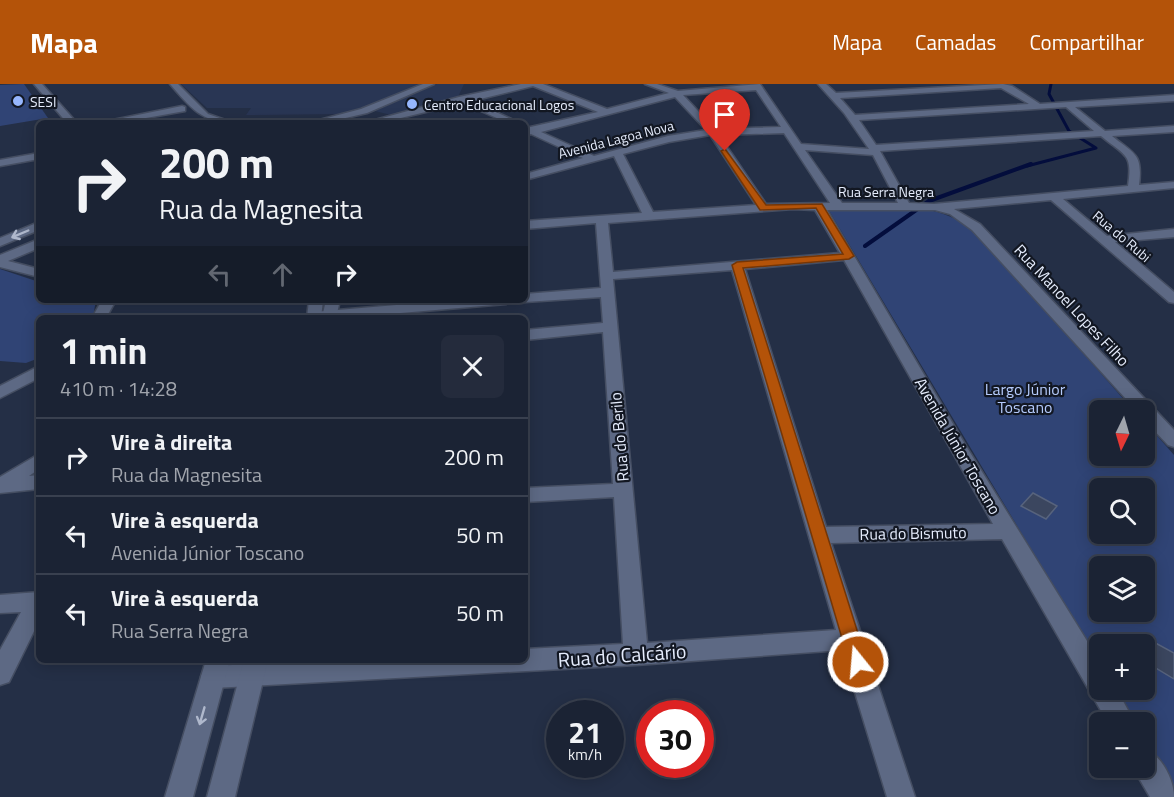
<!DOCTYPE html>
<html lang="pt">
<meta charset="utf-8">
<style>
:root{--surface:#1b2334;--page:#242b3c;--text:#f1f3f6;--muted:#a0a4ac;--line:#39404f;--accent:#b45309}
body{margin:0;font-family:"Titillium Web",sans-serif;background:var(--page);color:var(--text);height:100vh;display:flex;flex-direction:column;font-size:22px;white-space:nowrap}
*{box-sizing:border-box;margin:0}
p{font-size:20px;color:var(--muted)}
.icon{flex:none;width:33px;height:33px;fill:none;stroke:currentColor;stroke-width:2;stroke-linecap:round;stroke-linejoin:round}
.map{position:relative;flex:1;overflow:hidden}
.details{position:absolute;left:36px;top:231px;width:492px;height:348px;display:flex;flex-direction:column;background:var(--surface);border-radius:9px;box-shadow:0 3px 15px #0003,0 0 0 2px var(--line)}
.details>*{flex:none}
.banner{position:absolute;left:36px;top:36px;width:492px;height:183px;border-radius:9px;box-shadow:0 3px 15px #0003,0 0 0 2px var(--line);background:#1b2334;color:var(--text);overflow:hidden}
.needle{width:39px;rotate:185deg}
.tools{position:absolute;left:1089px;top:316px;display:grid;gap:12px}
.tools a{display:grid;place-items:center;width:66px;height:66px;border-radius:9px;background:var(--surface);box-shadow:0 3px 15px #0003,0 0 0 2px var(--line);font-size:30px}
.speed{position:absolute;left:546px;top:616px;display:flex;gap:12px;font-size:30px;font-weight:700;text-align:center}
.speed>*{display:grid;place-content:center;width:78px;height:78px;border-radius:50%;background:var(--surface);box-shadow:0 3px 15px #0003,0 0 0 2px var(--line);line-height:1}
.speed small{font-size:15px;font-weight:400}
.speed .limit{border:9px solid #d22;background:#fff;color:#111}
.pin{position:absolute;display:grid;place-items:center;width:51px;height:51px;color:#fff;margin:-62px -26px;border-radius:50% 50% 50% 0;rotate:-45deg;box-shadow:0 0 6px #0007}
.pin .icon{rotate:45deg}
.me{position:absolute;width:66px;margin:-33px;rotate:343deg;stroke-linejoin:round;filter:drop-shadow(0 0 4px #0008)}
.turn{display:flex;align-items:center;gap:21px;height:126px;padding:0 24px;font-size:27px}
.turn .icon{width:78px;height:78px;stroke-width:2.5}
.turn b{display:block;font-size:42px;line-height:51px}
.lanes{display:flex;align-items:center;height:57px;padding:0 24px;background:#0003;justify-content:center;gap:30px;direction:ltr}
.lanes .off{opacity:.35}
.round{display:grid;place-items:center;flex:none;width:63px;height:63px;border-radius:9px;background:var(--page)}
.head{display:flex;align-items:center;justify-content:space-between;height:102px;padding:0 24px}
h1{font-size:36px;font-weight:700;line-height:45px}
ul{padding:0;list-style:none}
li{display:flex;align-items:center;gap:18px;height:78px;padding:0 24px;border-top:2px solid var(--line)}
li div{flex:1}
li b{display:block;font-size:22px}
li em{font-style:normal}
header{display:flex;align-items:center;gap:36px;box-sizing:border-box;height:84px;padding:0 30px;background:var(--accent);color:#fff}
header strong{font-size:28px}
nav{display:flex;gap:33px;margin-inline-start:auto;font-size:21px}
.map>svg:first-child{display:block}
.built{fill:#293654}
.green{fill:#304475;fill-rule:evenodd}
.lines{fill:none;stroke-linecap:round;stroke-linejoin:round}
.stream-far1{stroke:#030d3c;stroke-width:3}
.stream{stroke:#030d3c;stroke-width:4}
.building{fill:#3b465f;stroke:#57637d;stroke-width:1.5}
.street-casing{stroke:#454e62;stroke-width:3}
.secondary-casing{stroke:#454e62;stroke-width:3}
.street{fill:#5d6984;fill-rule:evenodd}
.secondary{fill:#5d6984;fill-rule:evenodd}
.oneway{stroke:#afb8cc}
.route{fill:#b45309;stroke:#753606;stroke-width:1.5}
.poi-dot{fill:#96b6fd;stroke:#121722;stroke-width:2}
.labels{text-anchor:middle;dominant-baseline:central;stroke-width:4.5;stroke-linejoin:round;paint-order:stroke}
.far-poi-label{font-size:14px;fill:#e5ecfc;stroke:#121722;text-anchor:start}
.far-street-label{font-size:14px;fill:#e5ecfc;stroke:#121722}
.street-label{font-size:16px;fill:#e5ecfc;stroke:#121722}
.park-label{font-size:16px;fill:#b5cbfc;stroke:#121722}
.near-street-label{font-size:20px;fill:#e5ecfc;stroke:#121722}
</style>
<header>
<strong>Mapa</strong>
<nav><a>Mapa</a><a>Camadas</a><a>Compartilhar</a></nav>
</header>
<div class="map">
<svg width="1174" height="713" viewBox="0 0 1174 713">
<rect width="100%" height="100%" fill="#242f46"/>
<!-- built -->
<g class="built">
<polygon points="181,0 420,0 375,21 341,30 246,31 251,24 207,24"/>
<polygon points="437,0 464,0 458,13 391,31 375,27"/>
</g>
<!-- green -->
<g class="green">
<polygon points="24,0 48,34 0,42 0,1"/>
<path d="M828 125H922C944 128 958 135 976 148L1134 327H1100V372H1144L1145 338 1174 371V703L1145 654 1144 639H1136L1116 606H1144V561H1100L1099 579ZM1100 405H1144V450H1100ZM1100 483H1144V528H1100Z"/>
<polygon points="0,185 39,198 39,216 96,216 93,233 39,234 39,274 26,279 0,277"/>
</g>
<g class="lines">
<!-- stream-far1 -->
<polyline class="stream-far1" points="1027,82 1096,64 1069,47 1049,10 1051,0"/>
<!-- stream -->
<polyline class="stream" points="865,162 929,117 1031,80"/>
</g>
<!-- building -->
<g class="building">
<polygon points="1033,409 1057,422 1046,435 1021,422"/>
<polygon points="1150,556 1174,569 1174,595 1144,577 1144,565"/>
</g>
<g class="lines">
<!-- street casing -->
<g class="street-casing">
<g id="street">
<polygon points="34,0 42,0 77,39 67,39"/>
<polygon points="423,0 434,0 367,29 324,39 308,39 361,25"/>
<path d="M521 0H543L607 25 669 9 645 0H657L678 7 760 0 801 60 869 65 844 29 818 0H826L836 9 1003 0 1012 2 1040 20 1174 11V17L1075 23 1105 47 1174 42V48L1112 52C1134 70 1143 69 1139 101L1174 98V104L1063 115 1107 152 1174 145V153L1115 158 1174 208V219L1169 218 1051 116 954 125 980 140 1174 346V363L1168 361 1144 336V327H1137L972 146 950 130 935 126H827L966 362 1100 578V606H1117L1135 639H1108L1002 455 831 459 915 713H887L842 566 636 581 213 604 204 601 201 593 204 585 213 582 325 576H525V565L623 560 614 413 525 418V404L613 400 603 248 525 256V246L603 239 601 213 525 218 519 216H525V210L601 204 596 139 525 145V137L642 129 614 72 525 96V90L583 74 531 50 525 52 526 44 598 28 533 2 472 17 520 39H508L463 19 380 39H364L459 13ZM1001 4 1029 20 855 31 840 14ZM756 6 781 43 715 45 683 11ZM675 13 706 46 668 52 594 72 541 48ZM1066 23 1094 47 876 61 859 36ZM784 49 830 119 766 120 719 51ZM710 51 756 121 653 128 623 70 669 58ZM1101 52C1125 72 1133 69 1128 102L934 120 909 119 880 67ZM805 66 873 71 898 119H842ZM793 125 815 126 840 169 613 188 608 139ZM844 176 993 440 826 443 745 185ZM732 186 836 546 647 559 613 195Z"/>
<polygon points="39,138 39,146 0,162 0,154"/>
<polygon points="39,155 39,164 8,177 39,185 39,193 0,183 0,171"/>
<polygon points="102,216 116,216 106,234 92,234"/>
<polygon points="455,216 513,216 506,220 342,234 308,234 307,232 314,228"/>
<polygon points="39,282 39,294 0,314 0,302"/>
<polygon points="39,370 39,385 29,392 39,391 39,405 0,409 0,393"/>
<polygon points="39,508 39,537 9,598 0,601 0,566 21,528 0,529 0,511"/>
<path d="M1144 664C1161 671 1174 695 1174 713H1150L1133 684H1144Z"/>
</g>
</g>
<!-- secondary casing -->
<g class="secondary-casing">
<g id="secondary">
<path d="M170 0H178L208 30 234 39C202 39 190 23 170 0Z"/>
<polygon points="182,22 185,23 185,27 118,39 98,39"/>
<polygon points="39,69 39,75 0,82 0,76"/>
<polygon points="309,216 323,216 321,234 307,234"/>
<polygon points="326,216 340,216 336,234 322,234"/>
<polygon points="206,576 230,576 193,713 165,713"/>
<polygon points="244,576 268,576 235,713 207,713"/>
</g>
</g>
<!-- street -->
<use href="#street" class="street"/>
<!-- secondary -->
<use href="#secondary" class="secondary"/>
</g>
<!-- one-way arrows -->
<defs><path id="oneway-shaft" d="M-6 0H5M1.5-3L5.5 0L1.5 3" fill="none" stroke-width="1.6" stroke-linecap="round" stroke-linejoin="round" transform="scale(1.5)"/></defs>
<g class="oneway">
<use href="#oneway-shaft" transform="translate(20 150) rotate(157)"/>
<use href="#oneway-shaft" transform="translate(202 632) rotate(106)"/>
</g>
<!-- route -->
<polygon class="route" points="725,65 766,121 822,120 854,172 849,175 743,184 867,578 864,584 858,586 852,584 849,578 732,181 737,178 843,170 816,124 760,126 721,67"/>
<!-- markers -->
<g class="poi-dot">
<circle cx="18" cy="17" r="6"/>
<circle cx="412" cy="20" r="6"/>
</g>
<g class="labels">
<!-- far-poi labels -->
<g class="far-poi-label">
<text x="30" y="17">SESI</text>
<text x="424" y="20">Centro Educacional Logos</text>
</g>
<!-- far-street labels -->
<g class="far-street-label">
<text transform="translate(616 55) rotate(-14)">Avenida Lagoa Nova</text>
<text x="886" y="107">Rua Serra Negra</text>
<text transform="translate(1122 152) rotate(40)">Rua do Rubi</text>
</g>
<!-- street labels -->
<g class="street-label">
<text transform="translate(1072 221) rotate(47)">Rua Manoel Lopes Filho</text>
<text transform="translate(619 353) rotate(-95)">Rua do Berilo</text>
<text transform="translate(958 362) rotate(60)">Avenida Júnior Toscano</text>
<text transform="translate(913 449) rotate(-1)">Rua do Bismuto</text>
</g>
<!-- park labels -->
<g class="park-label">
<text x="1025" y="305">Largo Júnior<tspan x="1025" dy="18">Toscano</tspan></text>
</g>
<!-- near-street labels -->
<g class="near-street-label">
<text transform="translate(622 571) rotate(-4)">Rua do Calcário</text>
</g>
</g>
</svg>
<div class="tools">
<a><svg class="needle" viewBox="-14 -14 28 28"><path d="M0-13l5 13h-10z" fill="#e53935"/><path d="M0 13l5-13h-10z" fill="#a0a4ac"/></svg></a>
<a><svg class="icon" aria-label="search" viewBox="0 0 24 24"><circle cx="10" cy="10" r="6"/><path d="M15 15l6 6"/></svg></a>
<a><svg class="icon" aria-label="layers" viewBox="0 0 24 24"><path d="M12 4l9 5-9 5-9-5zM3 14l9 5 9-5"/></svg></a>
<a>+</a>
<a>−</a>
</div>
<div class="speed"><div>21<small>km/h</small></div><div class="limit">30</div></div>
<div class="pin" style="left:725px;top:67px;background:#d93025"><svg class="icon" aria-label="arrive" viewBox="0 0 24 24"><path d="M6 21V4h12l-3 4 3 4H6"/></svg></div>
<svg class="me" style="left:858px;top:578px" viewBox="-20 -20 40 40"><circle r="17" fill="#b45309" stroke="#fff" stroke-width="3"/><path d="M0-11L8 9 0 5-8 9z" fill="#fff"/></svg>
<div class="banner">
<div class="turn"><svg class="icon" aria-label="right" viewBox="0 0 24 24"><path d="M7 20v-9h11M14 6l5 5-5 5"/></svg><div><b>200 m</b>Rua da Magnesita</div></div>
<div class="lanes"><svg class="icon off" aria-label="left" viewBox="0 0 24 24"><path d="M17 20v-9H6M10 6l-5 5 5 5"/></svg><svg class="icon off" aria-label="ahead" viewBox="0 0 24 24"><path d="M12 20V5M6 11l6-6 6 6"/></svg><svg class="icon" aria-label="right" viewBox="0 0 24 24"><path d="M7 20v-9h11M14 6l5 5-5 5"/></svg></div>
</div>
<section class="details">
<div class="head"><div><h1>1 min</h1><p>410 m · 14:28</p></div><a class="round"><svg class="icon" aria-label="close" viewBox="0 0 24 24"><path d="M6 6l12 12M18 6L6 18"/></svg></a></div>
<ul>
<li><svg class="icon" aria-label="right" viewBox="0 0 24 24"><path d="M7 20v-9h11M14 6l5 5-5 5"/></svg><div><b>Vire à direita</b><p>Rua da Magnesita</p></div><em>200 m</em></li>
<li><svg class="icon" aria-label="left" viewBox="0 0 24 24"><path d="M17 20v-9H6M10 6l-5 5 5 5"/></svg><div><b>Vire à esquerda</b><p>Avenida Júnior Toscano</p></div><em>50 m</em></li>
<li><svg class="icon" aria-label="left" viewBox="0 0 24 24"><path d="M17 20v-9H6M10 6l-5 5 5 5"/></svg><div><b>Vire à esquerda</b><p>Rua Serra Negra</p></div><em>50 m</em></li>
</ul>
</section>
</div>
